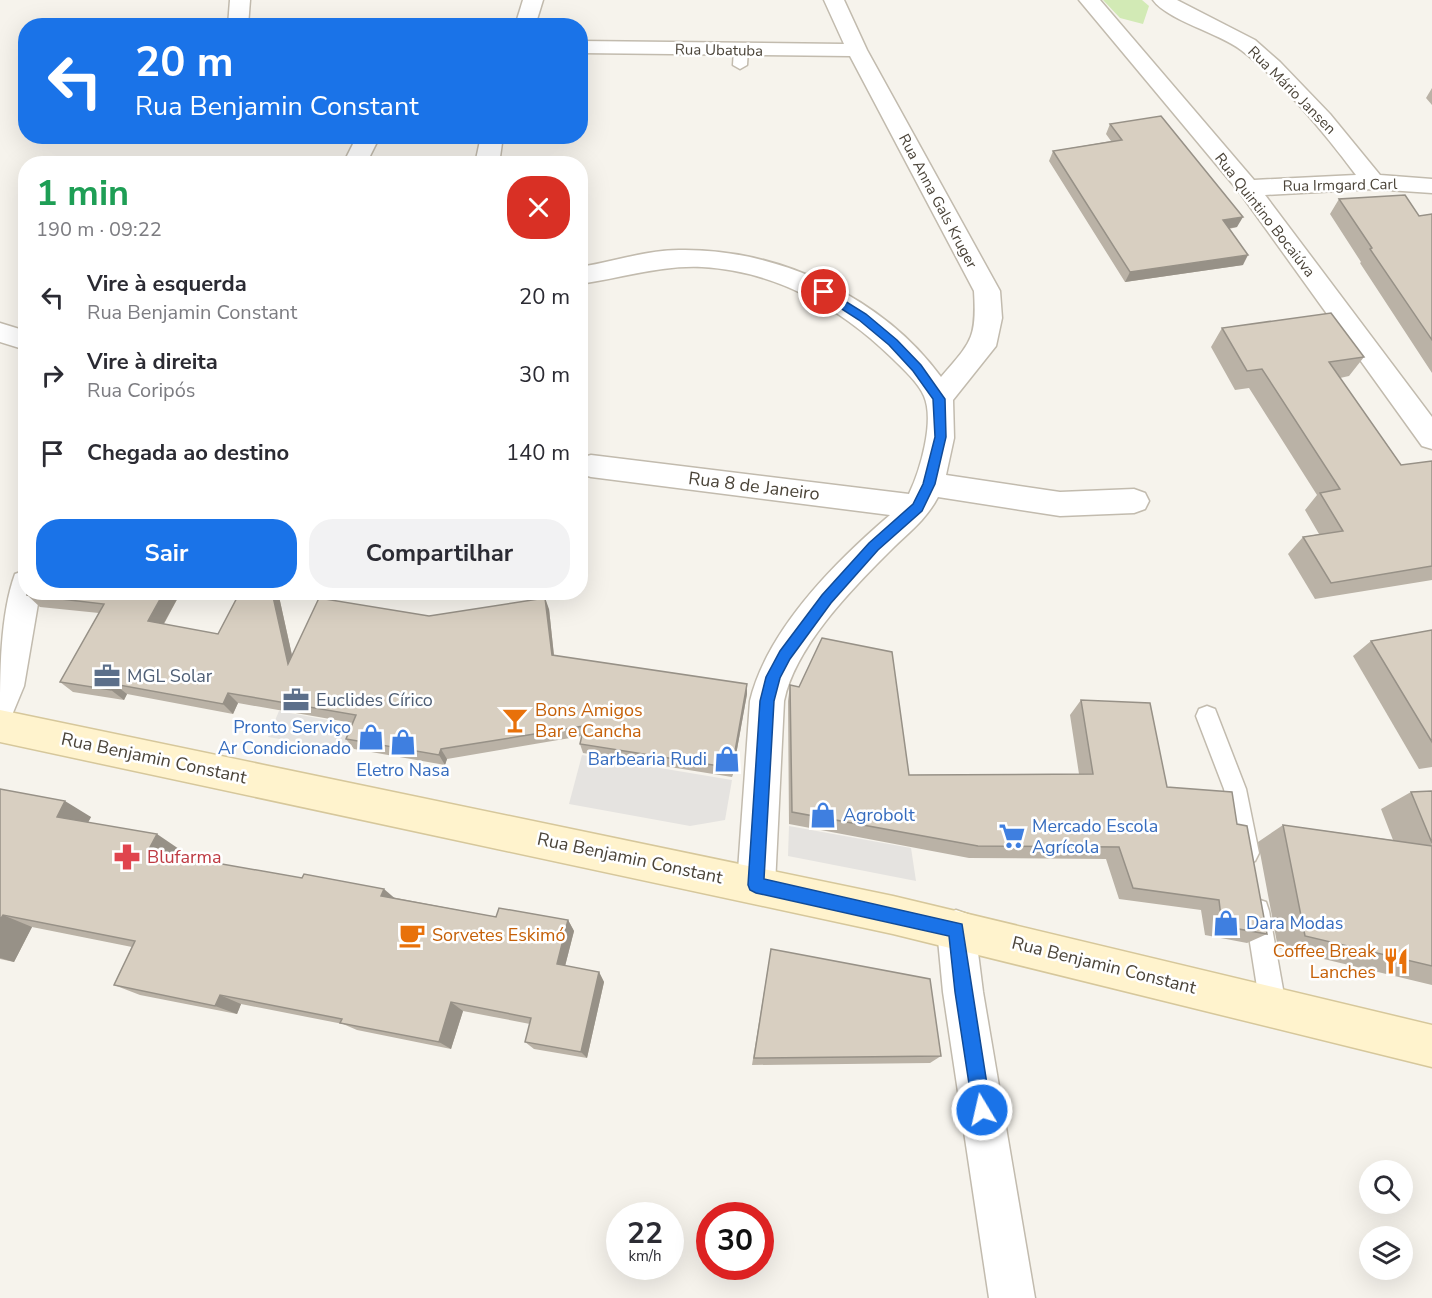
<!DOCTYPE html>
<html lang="pt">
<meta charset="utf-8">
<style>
:root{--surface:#fff;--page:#f2f2f3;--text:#2b2b33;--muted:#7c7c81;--accent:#1a73e8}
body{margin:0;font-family:"Nunito Sans",sans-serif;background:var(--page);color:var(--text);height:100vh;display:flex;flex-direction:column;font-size:22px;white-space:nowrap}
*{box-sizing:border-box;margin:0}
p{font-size:20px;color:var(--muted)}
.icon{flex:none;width:33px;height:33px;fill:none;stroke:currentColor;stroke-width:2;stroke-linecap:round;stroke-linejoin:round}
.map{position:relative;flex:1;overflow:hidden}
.sheet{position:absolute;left:18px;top:156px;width:570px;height:444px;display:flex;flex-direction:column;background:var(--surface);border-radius:24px;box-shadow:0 6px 24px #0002}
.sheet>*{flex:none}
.banner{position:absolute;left:18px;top:18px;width:570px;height:126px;border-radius:24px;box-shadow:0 6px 24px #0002;background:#1a73e8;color:#fff;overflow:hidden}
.tools{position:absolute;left:1359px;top:1160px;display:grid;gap:12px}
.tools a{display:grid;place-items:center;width:54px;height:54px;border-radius:50%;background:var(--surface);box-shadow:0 6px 24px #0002;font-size:30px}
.speed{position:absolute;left:606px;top:1202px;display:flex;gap:12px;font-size:30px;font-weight:700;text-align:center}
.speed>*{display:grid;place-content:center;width:78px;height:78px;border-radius:50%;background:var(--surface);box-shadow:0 6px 24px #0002;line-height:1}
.speed small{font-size:15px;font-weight:400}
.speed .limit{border:9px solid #d22;background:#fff;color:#111}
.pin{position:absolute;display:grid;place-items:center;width:51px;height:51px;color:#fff;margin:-26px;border:3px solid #fff;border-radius:50%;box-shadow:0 2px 6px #0007}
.me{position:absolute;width:66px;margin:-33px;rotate:351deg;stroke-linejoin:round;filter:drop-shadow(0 0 4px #0008)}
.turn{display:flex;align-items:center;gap:21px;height:126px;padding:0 18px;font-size:27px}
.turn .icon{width:78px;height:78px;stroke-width:2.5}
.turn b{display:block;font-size:42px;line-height:51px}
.round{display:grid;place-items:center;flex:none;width:63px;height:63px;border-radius:24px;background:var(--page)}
.summary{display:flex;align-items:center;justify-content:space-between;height:102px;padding:0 18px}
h1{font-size:36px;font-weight:700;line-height:45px;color:#1e9e55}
.cta{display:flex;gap:12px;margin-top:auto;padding:12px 18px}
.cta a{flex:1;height:69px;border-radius:24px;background:var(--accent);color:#fff;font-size:24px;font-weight:700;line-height:69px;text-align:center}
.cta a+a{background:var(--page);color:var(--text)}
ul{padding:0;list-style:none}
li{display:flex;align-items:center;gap:18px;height:78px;padding:0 18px}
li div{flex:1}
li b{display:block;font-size:22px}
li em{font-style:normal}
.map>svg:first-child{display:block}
.green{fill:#d2eab5}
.parking{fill:#e5e3e0}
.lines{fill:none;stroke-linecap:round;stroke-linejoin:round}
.lane-casing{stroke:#c2bbae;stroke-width:3}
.street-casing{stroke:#c2bbae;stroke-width:3}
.secondary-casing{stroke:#d6c79b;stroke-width:3}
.lane{fill:#fff;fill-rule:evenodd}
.street{fill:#fff;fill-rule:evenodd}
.secondary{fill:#fff3cd;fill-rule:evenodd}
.wall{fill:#bab2a6}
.shaded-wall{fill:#979187}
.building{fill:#d8cfc1;stroke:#979187;stroke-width:1.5}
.route{fill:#1a73e8;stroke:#114b97;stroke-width:1.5}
.labels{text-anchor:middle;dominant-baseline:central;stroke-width:5;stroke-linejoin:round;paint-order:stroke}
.far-street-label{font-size:15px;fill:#4b4439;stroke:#fff}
.street-label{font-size:18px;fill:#4b4439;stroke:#fff}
.service-label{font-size:18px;fill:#4e5e75;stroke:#fff;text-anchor:start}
.food-label{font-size:18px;fill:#c56008;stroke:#fff;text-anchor:start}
.shop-label{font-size:18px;fill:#366cbe;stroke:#fff;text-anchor:start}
.health-label{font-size:18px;fill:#be3a42;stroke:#fff;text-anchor:start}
</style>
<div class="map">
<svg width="1432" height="1298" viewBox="0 0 1432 1298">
<rect width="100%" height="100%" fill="#f6f3ec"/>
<!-- green -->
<polygon class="green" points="1103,0 1142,0 1149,6 1143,24 1120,18"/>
<!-- parking -->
<g class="parking">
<polygon points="279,711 360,726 349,751 268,737"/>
<polygon points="582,755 732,780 725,820 690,826 569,804"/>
<polygon points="789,826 911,848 916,881 788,856"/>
</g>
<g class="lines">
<!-- lane casing -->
<g class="lane-casing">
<g id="lane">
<polygon points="741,46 748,50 747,65 740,69 733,65 734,50"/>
<polygon points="1207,706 1215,709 1246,789 1259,853 1255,861 1247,865 1239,861 1235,853 1224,789 1196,716 1199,709"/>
<polygon points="1257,899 1266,902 1269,911 1286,1006 1282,1015 1273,1019 1264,1015 1260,1006 1245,911 1248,902"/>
</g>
</g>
<!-- street casing -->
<g class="street-casing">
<g id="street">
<polygon points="230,0 250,0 248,26 228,26"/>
<polygon points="523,0 543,0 535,26 515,26"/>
<path d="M824 0H844L867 50 1000 291 1002 318 996 346 953 400 954 438 946 475 1060 492 1134 489 1145 493 1149 501 1145 509 1134 513 1060 516 938 497C925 522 905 535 886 555 848 593 795 648 784 701L775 885 769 898 756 904 743 898 737 885 750 701C767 630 835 562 890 515L591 477 581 474 580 458 591 455 909 494C920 471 935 421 924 396 918 382 903 369 892 358 840 307 775 271 702 267 660 265 622 278 580 284V267C613 262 646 250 679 250 777 248 883 297 941 377 971 342 977 339 974 291L850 56 580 53V41L844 44Z"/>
<path d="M1079 0H1100L1254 180 1356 175C1327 136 1280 79 1241 50 1219 33 1167 20 1153 0H1177L1255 40 1280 62 1330 114 1380 175 1432 179V193L1373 189 1265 195 1432 417V449L1422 446 1240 193Z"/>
<polygon points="357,136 380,136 366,164 343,164"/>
<polygon points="481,136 503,136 499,164 475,164"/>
<polygon points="0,323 26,331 26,350 0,342"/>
<path d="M26 570V592H40L24 686 12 715 0 719C0 674 0 615 15 574Z"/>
<polygon points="956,910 970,915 975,929 983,992 1035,1298 989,1298 943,992 937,929 942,915"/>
</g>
</g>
<!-- secondary casing -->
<g class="secondary-casing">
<polygon id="secondary" points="0,710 893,896 1432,1025 1432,1067 893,934 0,742"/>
</g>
<!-- lane -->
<use href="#lane" class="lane"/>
<!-- street -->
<use href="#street" class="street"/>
<!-- secondary -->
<use href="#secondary" class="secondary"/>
</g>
<!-- wall -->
<g class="wall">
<polygon points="1432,88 1432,105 1426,98"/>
<polygon points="1110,124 1237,227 1229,229 1243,265 1125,282 1049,161 1053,151 1111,141 1106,134"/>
<polygon points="1339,199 1419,216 1432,214 1432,373 1360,263 1361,262 1330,214"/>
<polygon points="1222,328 1364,357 1349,376 1340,378 1401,465 1432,461 1432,580 1315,599 1288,554 1303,537 1319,534 1305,510 1317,495 1249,388 1235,390 1211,347"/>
<polygon points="27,592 181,592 164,624 218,634 240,592 278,592 292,655 429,616 549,609 554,655 747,694 732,777 583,753 580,744 582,736 447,759 445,765 354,749 346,739 353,723 238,703 233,714 127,694 124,700 73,692 60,682 99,613 40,607 27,595"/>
<polygon points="1432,630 1432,767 1419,769 1353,656 1371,641"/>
<polygon points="790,685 909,775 1079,774 1070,715 1081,700 1167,787 1267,934 1247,943 1205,935 1201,910 1119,899 1106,859 969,858 789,824 788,701"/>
<polygon points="0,789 91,817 88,822 179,849 176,856 496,917 568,920 574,931 565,966 599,972 604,982 587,1058 534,1049 525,1042 530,1024 463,1011 451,1049 357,1030 343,1024 241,1004 237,1014 140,995 114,985 132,947 32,927 14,962 0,959"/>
<polygon points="1432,791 1432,985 1278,948 1258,842 1283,825 1393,840 1381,809 1411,792"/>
<polygon points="771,949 941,1056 930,1063 752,1065"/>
</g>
<!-- shaded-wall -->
<g class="shaded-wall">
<polygon points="1243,217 1237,227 1217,230 1223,220"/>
<polygon points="1248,255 1243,265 1125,282 1130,272"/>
<polygon points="164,592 181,592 159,632 148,621"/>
<polygon points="272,592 278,592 296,674 288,664"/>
<polygon points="545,598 549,609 555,666 552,655"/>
<polygon points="114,684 127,694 124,700 111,690"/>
<polygon points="747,684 747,694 732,777 732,768"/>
<polygon points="228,693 238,703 233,714 223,704"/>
<polygon points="441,749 447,759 445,765 439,755"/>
<polygon points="65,801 91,817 83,832 57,817"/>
<polygon points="157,834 179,849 171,865 148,851"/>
<polygon points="384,889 398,901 381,896"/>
<polygon points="3,915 32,927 14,962 0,958 0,920"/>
<polygon points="568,920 574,931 563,974 557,964"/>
<polygon points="599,972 604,982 587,1058 581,1052"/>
<polygon points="220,995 241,1004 237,1014 215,1006"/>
<polygon points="451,1002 463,1011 451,1049 439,1042"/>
</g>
<!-- building -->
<g class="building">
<polygon points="1161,116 1243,217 1223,220 1248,255 1130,272 1053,151 1122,140 1110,124"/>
<polygon points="1405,195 1419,216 1432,214 1432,340 1370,249 1372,248 1339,199"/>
<polygon points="1331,313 1364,357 1329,362 1401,465 1432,461 1432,566 1331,583 1303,537 1343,531 1320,493 1340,489 1262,369 1247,371 1222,328"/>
<polygon points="27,592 164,592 148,621 218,634 240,592 272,592 288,664 319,598 429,616 545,598 552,655 747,684 732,768 580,744 584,726 441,749 439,755 346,739 356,715 228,693 223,704 114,684 111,690 60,682 104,604 27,595"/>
<polygon points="1432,630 1432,742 1371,641"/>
<polygon points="822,638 892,652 909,775 1093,774 1081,700 1150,703 1167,787 1232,792 1237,824 1247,826 1267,934 1222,926 1219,900 1133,888 1119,847 978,846 792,812 790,685 799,687"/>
<polygon points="0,789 65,801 57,817 157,834 148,851 302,878 304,874 384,889 381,896 496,917 499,908 568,920 557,964 599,972 581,1052 525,1042 531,1018 451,1002 439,1042 340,1023 342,1019 220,995 215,1006 114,985 135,941 3,915 0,920"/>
<polygon points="1432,791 1432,843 1411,792"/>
<polygon points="1283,825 1432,846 1432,966 1305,936"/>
<polygon points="771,949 930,979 941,1056 754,1058"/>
</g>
<!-- route -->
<polygon class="route" points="824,288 866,314 897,340 921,365 945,399 946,437 935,484 922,511 878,550 831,603 790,659 780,678 774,701 764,879 962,924 991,1110 988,1116 982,1118 976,1116 973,1110 955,992 949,936 756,893 750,890 748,885 760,701 766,677 780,651 822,595 869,543 913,504 923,484 935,437 933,399 913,371 889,345 859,320 820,295 819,292"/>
<!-- icons -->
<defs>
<g id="office-bare" transform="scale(2.07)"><path d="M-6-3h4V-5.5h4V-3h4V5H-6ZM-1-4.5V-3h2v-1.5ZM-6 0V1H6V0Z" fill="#5c6f8a" stroke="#fff" stroke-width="2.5" paint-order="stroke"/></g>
<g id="bar-bare" transform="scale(2.07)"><path d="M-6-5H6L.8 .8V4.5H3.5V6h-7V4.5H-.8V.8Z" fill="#e8710a" stroke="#fff" stroke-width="2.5" paint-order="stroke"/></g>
<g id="shop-bare" transform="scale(2.07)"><path d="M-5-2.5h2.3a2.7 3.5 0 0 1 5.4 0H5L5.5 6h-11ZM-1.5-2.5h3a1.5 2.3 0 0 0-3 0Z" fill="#3f7fe0" stroke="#fff" stroke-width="2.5" paint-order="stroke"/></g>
<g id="supermarket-bare" transform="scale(2.07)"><path d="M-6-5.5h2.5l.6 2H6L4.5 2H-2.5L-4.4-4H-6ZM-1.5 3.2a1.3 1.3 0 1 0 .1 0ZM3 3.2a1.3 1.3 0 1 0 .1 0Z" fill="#3f7fe0" stroke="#fff" stroke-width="2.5" paint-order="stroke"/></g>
<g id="pharmacy-bare" transform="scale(2.07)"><path d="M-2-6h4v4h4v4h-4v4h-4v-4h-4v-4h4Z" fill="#e0444e" stroke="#fff" stroke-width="2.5" paint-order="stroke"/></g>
<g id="cafe-bare" transform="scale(2.07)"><path d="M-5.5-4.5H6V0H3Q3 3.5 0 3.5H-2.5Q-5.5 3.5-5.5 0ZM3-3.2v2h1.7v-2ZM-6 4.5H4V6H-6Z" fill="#e8710a" stroke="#fff" stroke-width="2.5" paint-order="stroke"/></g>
<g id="restaurant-bare" transform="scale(2.07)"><path d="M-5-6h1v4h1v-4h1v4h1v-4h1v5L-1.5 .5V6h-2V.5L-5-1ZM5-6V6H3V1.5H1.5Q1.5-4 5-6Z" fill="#e8710a" stroke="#fff" stroke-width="2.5" paint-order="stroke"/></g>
</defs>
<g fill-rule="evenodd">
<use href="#office-bare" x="107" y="676"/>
<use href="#office-bare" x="296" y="700"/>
<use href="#bar-bare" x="515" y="720"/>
<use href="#shop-bare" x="371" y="737"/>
<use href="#shop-bare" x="403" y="742"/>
<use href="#shop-bare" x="727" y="759"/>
<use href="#shop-bare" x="823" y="815"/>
<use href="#supermarket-bare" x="1012" y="836"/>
<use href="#pharmacy-bare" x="127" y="857"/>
<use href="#shop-bare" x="1226" y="923"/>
<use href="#cafe-bare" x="412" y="935"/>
<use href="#restaurant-bare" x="1396" y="961"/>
</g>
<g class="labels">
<!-- far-street labels -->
<g class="far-street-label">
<text transform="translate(719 50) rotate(1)">Rua Ubatuba</text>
<text transform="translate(1292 90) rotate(45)">Rua Mário Jansen</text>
<text transform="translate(1340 185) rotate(-1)">Rua Irmgard Carl</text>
<text transform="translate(938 201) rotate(62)">Rua Anna Gals Kruger</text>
<text transform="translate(1265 215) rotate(52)">Rua Quintino Bocaiúva</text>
</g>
<!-- street labels -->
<g class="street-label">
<text transform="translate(754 486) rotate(7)">Rua 8 de Janeiro</text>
<text transform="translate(154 758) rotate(12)">Rua Benjamin Constant</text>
<text transform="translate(630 858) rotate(12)">Rua Benjamin Constant</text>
<text transform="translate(1104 965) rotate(14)">Rua Benjamin Constant</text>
</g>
<!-- service labels -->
<g class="service-label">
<text x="127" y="676">MGL Solar</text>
<text x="316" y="700">Euclides Círico</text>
</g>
<!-- food labels -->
<g class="food-label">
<text x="535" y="710">Bons Amigos<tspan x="535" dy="21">Bar e Cancha</tspan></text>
<text x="432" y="935">Sorvetes Eskimó</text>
<text x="1376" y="951" text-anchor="end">Coffee Break<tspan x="1376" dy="21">Lanches</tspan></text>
</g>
<!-- shop labels -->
<g class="shop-label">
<text x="351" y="727" text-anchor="end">Pronto Serviço<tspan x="351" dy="21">Ar Condicionado</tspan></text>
<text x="707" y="759" text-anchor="end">Barbearia Rudi</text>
<text x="403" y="770" text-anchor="middle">Eletro Nasa</text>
<text x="843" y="815">Agrobolt</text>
<text x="1032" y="826">Mercado Escola<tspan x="1032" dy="21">Agrícola</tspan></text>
<text x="1246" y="923">Dara Modas</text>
</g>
<!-- health labels -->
<g class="health-label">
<text x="147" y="857">Blufarma</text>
</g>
</g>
</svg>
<div class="tools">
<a><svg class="icon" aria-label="search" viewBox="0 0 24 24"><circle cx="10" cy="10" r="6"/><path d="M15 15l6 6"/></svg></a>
<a><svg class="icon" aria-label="layers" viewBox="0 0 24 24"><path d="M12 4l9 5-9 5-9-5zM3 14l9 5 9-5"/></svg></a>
</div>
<div class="speed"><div>22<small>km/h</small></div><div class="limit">30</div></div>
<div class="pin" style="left:824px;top:292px;background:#d93025"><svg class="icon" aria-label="arrive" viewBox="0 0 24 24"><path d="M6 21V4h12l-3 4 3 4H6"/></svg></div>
<svg class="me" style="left:982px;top:1110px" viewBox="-20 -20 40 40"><circle r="17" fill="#1a73e8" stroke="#fff" stroke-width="3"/><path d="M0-11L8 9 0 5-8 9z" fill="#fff"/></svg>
<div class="banner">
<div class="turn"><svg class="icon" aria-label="left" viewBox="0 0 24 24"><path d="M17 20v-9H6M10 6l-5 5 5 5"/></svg><div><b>20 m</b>Rua Benjamin Constant</div></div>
</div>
<section class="sheet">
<div class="summary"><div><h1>1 min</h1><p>190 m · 09:22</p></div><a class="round" style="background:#d93025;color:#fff"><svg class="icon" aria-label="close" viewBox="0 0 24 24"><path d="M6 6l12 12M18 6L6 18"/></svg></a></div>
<ul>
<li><svg class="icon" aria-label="left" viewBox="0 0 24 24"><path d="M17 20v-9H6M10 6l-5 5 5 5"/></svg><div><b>Vire à esquerda</b><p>Rua Benjamin Constant</p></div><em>20 m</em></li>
<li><svg class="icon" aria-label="right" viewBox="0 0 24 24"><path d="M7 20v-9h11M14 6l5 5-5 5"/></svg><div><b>Vire à direita</b><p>Rua Coripós</p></div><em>30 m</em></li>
<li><svg class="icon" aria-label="arrive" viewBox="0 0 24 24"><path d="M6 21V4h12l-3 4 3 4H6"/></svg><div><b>Chegada ao destino</b></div><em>140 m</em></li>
</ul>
<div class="cta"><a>Sair</a><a>Compartilhar</a></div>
</section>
</div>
